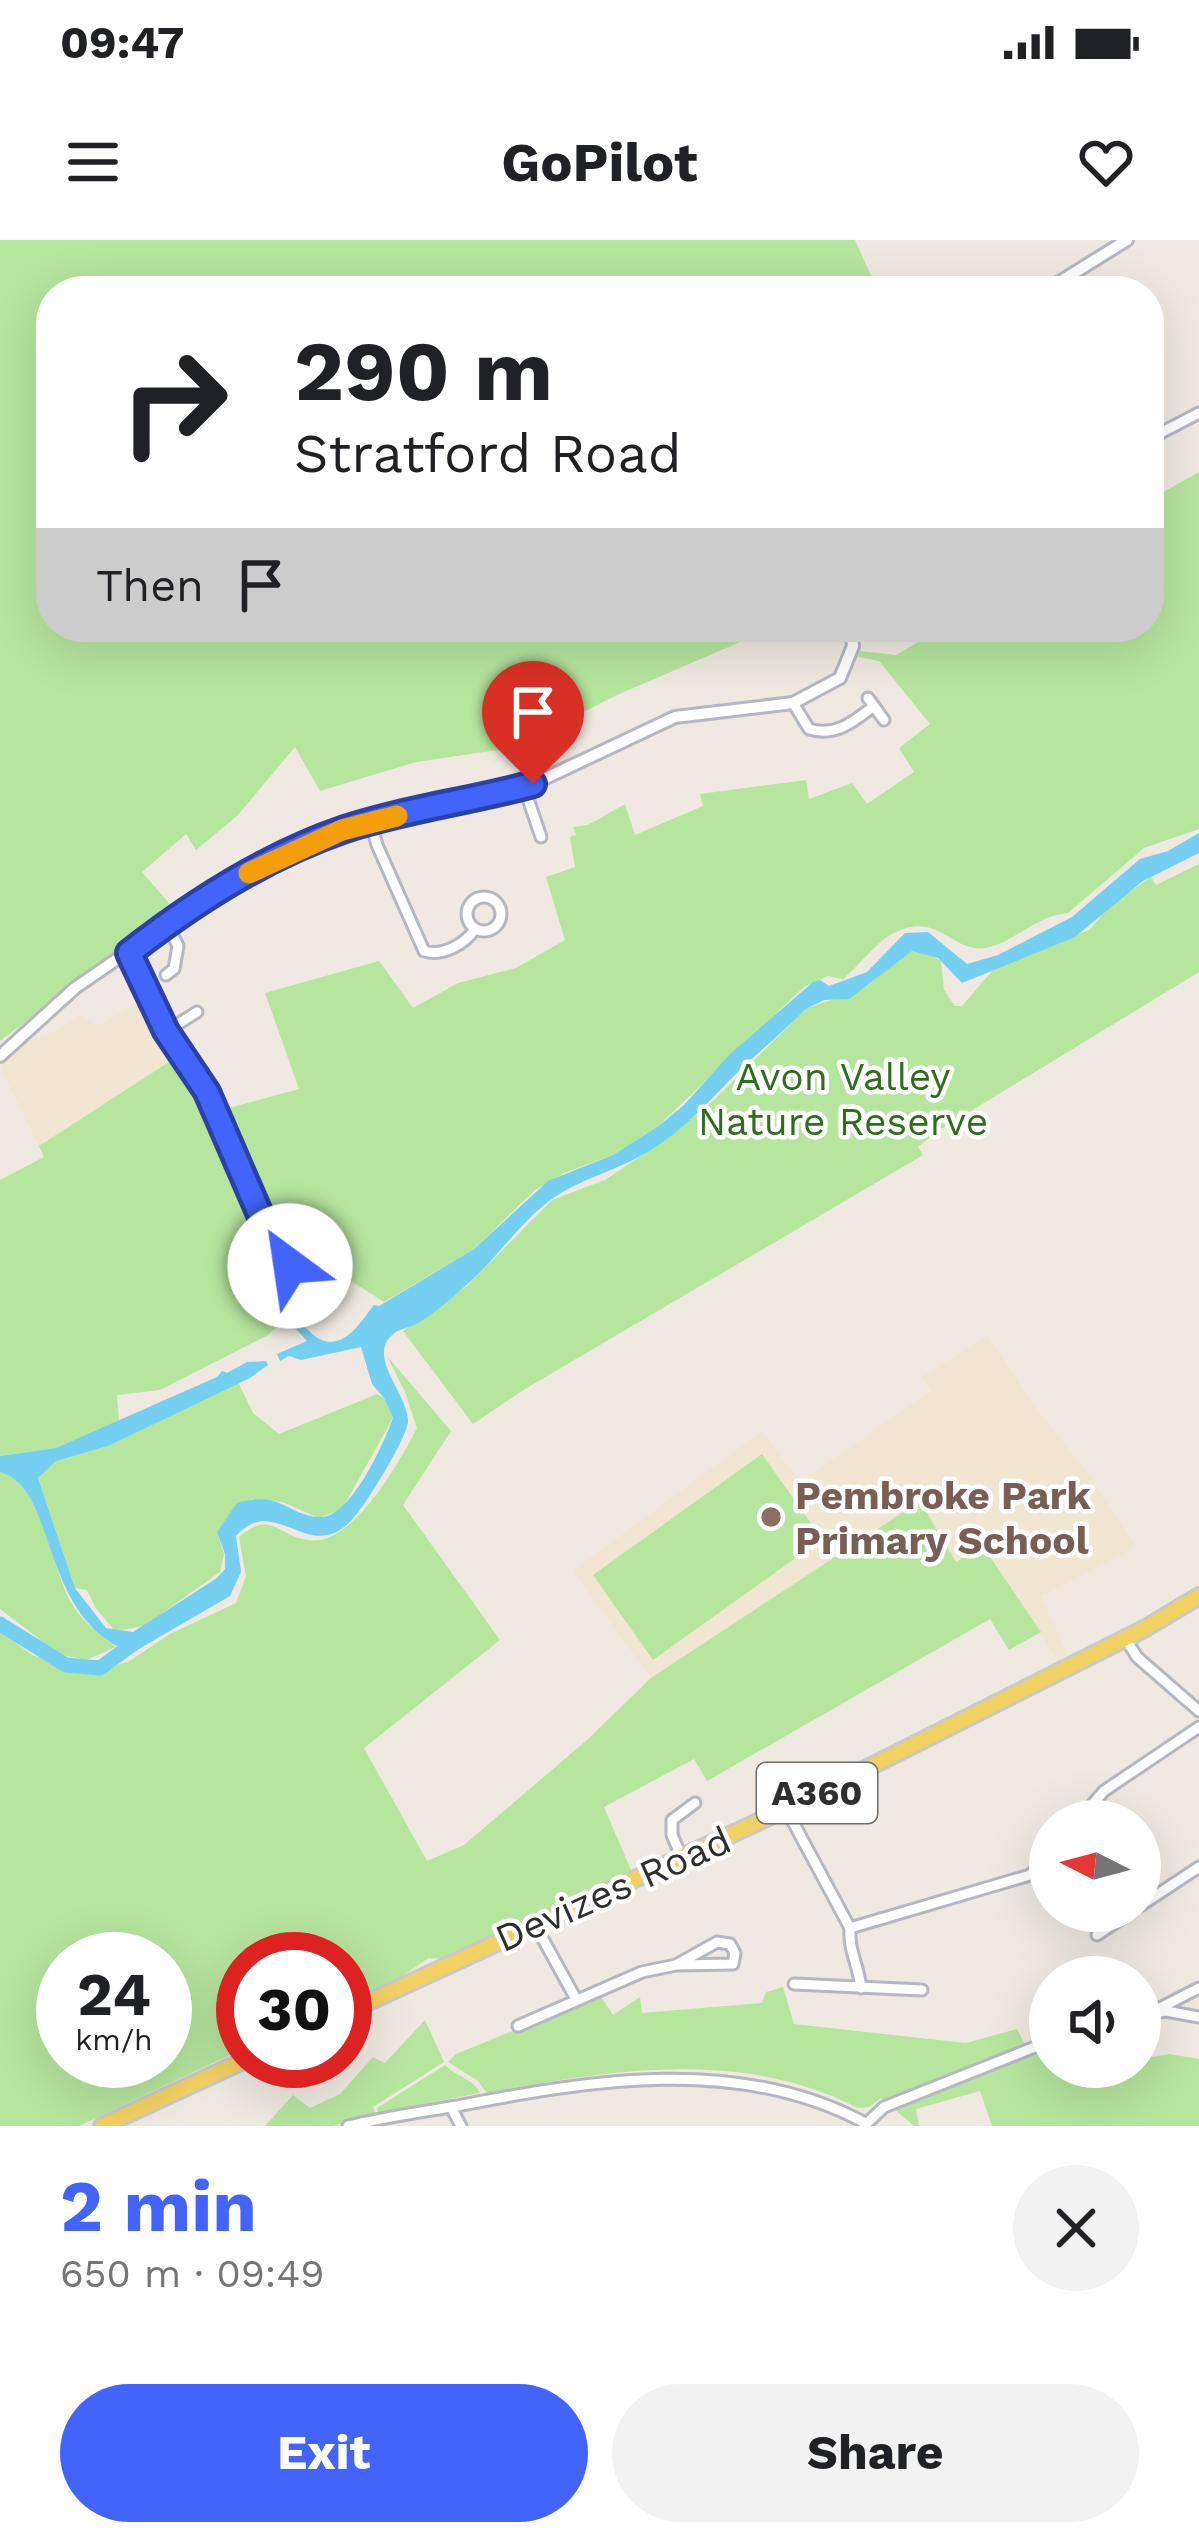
<!DOCTYPE html>
<meta charset="utf-8">
<style>
:root{--surface:#fff;--page:#f2f2f2;--text:#202124;--muted:#757577;--accent:#4264fb}
body{margin:0;font-family:"Work Sans",sans-serif;background:var(--page);color:var(--text);height:100vh;display:flex;flex-direction:column;font-size:45px;white-space:nowrap}
*{box-sizing:border-box;margin:0}
p{font-size:39px;color:var(--muted)}
.icon{flex:none;width:66px;height:66px;fill:none;stroke:currentColor;stroke-width:2;stroke-linecap:round;stroke-linejoin:round}
.map{position:relative;height:1886px;overflow:hidden}
.side{display:flex;flex-direction:column;background:var(--surface);flex:1}
.side>*{flex:none}
.banner{position:absolute;left:36px;top:36px;width:1128px;height:366px;border-radius:48px;box-shadow:0 12px 48px #0002;background:#fff;color:var(--text);overflow:hidden}
.needle{width:78px;rotate:276deg}
.fabs{position:absolute;left:1029px;top:1560px;display:grid;gap:24px}
.fabs a{display:grid;place-items:center;width:132px;height:132px;border-radius:50%;background:var(--surface);box-shadow:0 12px 48px #0002;font-size:60px}
.speed{position:absolute;left:36px;top:1692px;display:flex;gap:24px;font-size:60px;font-weight:700;text-align:center}
.speed>*{display:grid;place-content:center;width:156px;height:156px;border-radius:50%;background:var(--surface);box-shadow:0 12px 48px #0002;line-height:1}
.speed small{font-size:30px;font-weight:400}
.speed .limit{border:18px solid #d22;background:#fff;color:#111}
.pin{position:absolute;display:grid;place-items:center;width:102px;height:102px;color:#fff;margin:-123px -51px;border-radius:50% 50% 50% 0;rotate:-45deg;box-shadow:0 0 12px #0007}
.pin .icon{rotate:45deg}
.me{position:absolute;width:132px;margin:-66px;rotate:329deg;stroke-linejoin:round;filter:drop-shadow(0 0 9px #0008)}
.turn{display:flex;align-items:center;gap:42px;height:252px;padding:0 60px;font-size:54px}
.turn .icon{width:156px;height:156px;stroke-width:2.5}
.turn b{display:block;font-size:84px;line-height:102px}
.then{display:flex;align-items:center;height:114px;padding:0 60px;background:#0003;gap:24px;font-size:45px}
.round{display:grid;place-items:center;flex:none;width:126px;height:126px;border-radius:63px;background:var(--page)}
.summary{display:flex;align-items:center;justify-content:space-between;height:204px;padding:0 60px}
h1{font-size:72px;font-weight:700;line-height:90px;color:var(--accent)}
.primary-button{display:flex;gap:24px;margin-top:auto;padding:24px 60px}
.primary-button a{flex:1;height:138px;border-radius:72px;background:var(--accent);color:#fff;font-size:48px;font-weight:700;line-height:138px;text-align:center}
.primary-button a+a{background:var(--page);color:var(--text)}
.status{display:flex;justify-content:space-between;align-items:center;height:84px;padding:0 60px;background:var(--surface);direction:ltr}
.status svg{height:33px;fill:currentColor}
header{display:flex;justify-content:space-between;align-items:center;height:156px;padding:0 60px;background:var(--surface);font-size:54px;font-weight:700}
.map>svg:first-child{display:block}
.education{fill:#f0e6d1}
.green{fill:#b6e59e;fill-rule:evenodd}
.water{fill:#75cff0}
.lines{fill:none;stroke-linecap:round;stroke-linejoin:round}
.river{stroke:#75cff0;stroke-width:15}
.minor-casing{stroke:#b4b7c1;stroke-width:15}
.tertiary-casing{stroke:#b4b7c1;stroke-width:16}
.primary-casing{stroke:#c9c9c9;stroke-width:20}
.minor{stroke:#fff;stroke-width:9}
.tertiary{stroke:#fff;stroke-width:10}
.primary{stroke:#f2d163;stroke-width:14}
.route-casing{stroke:#2b41a3;stroke-width:30}
.route{stroke:#4264fb;stroke-width:21}
.slow{stroke:#f59e0b;stroke-width:21}
.education-dot{fill:#8d6e63;stroke:#fff;stroke-width:4.5}
.labels{text-anchor:middle;dominant-baseline:central;stroke-width:9;stroke-linejoin:round;paint-order:stroke}
.shield{fill:#fff;stroke:#6d6d6d;stroke-width:3}
.shield-label{font-size:36px;font-weight:bold;fill:#2e2e2e}
.park-label{font-size:39px;fill:#2c6e1b;stroke:#fff}
.education-label{font-size:39px;font-weight:bold;fill:#785e54;stroke:#fff;text-anchor:start}
.street-label{font-size:39px;fill:#2e2e2e;stroke:#fff}
</style>
<div class="status"><b>09:47</b><svg viewBox="0 0 49 12"><path d="M0 12V9h3v3zM5 12V6h3v6zM10 12V3h3v9zM15 12V0h3v12zM26 1h20v11H26zM47 4h2v5h-2z"/></svg></div>
<header><svg class="icon" aria-label="menu" viewBox="0 0 24 24"><path d="M4 6h16M4 12h16M4 18h16"/></svg>GoPilot<svg class="icon" aria-label="heart" viewBox="0 0 24 24"><path d="M12 20l-8-8c-3-5 5-10 8-4 3-6 11-1 8 4z"/></svg></header>
<div class="map">
<svg width="1199" height="1886" viewBox="0 0 1199 1886">
<rect width="100%" height="100%" fill="#efe9e1"/>
<!-- education -->
<g class="education">
<polygon points="142,762 172,820 39,906 0,826 20,805 60,789 81,774 96,786"/>
<polygon points="988,1095 1032,1163 1092,1239 1136,1307 1041,1356 1073,1425 1064,1430 982,1305 957,1322 920,1261 651,1438 573,1331 762,1191 800,1242 931,1151 922,1137"/>
</g>
<!-- green -->
<g class="green">
<polygon points="0,0 855,0 878,51 51,51 51,387 775,387 617,455 512,508 416,522 320,551 295,507 237,576 196,610 186,594 142,632 175,670 0,801"/>
<path d="M1199 232V589L1144 608 1068 673C1038 675 1018 699 990 707 951 717 941 668 892 694 874 704 859 726 843 739L828 736 804 747 657 887 613 915 564 933 535 950 474 1009 384 1062 348 1039 288 1018 273 994 218 871 299 849 265 753 379 721 413 768 458 743 516 728 565 700 546 637 575 627 570 597 576 595 573 587 588 585 625 564 635 595 703 566 700 554 806 540 809 559 852 543 867 564 914 532 899 508 930 484 879 421 858 417 860 411 896 415 944 387H1149V260Z"/>
<path d="M1199 624V732L938 891 918 907 923 915 525 1149 473 1184 403 1091 467 1046 552 960 605 940 668 898 713 861 806 769C828 759 852 758 872 742 886 731 895 718 912 711L929 714 941 721 944 750 955 766H962L993 730 1089 690 1111 665 1151 637 1156 645Z"/>
<polygon points="172,820 194,850 239,955 302,1065 268,1095 160,1150 117,1155 119,1182 56,1208 0,1216 0,940 44,917 39,906"/>
<path d="M387 1116 451 1191 403 1265 500 1400 364 1508 427 1621 464 1605 587 1500 651 1438 920 1261 956 1322 982 1305 1041 1392 1009 1410 990 1379 707 1541 694 1519 604 1567 631 1630 442 1719 429 1718 402 1736 345 1763V1719H243V1809L79 1886H0V1391L32 1415 86 1433 128 1422 170 1394 236 1363 246 1336 239 1297C272 1269 277 1296 308 1300 352 1308 400 1221 417 1188L405 1152ZM63 1719H165V1821H63Z"/>
<polygon points="238,1142 253,1173 279,1194 377,1154 384,1158 393,1178 342,1269 319,1278 282,1262 251,1259 217,1292 224,1314 220,1332 144,1386 115,1391 95,1367 87,1350 75,1348 38,1238 55,1221 108,1206"/>
<polygon points="762,1214 822,1299 653,1420 593,1335"/>
<path d="M0 1232C42 1244 51 1325 70 1361 81 1381 99 1394 116 1407L86 1420 59 1414 0 1369Z"/>
<path d="M783 1747 794 1784 966 1803 1017 1789 1031 1816 1050 1809V1827H1140V1819L1169 1814 1199 1819V1886H992L980 1851 916 1869 919 1886H914L881 1858 869 1867 858 1868C742 1808 609 1830 487 1853L478 1841 448 1822 456 1814 600 1755 613 1775 640 1757 642 1773 762 1763 766 1752Z"/>
<polygon points="425,1780 444,1822 373,1867 376,1875 333,1886 265,1886 293,1855 310,1868 340,1854 373,1817 385,1823"/>
<path d="M445 1825C455 1836 474 1839 480 1853L378 1873 377 1868Z"/>
</g>
<!-- water -->
<path class="water" d="M1199 593V613L1143 641 1075 697 962 743 938 718 912 711 849 759 824 760 806 769C780 795 751 818 726 844 703 868 680 892 651 910 623 928 589 936 561 953 523 976 497 1020 463 1048 450 1060 435 1072 420 1082 413 1086 401 1089 396 1092 363 1114 408 1153 408 1181 408 1197 363 1270 350 1282 307 1324 275 1252 236 1296L241 1332 230 1356 132 1413C37 1377 60 1250 0 1232V1216L56 1208 217 1137 222 1131 227 1133 247 1122 266 1121 268 1125 250 1138 108 1206 56 1221 38 1238 75 1348 106 1388 133 1392 217 1338 225 1329V1314L217 1292 237 1263C281 1249 288 1277 321 1277 351 1277 384 1203 393 1178L384 1158 372 1144 361 1107 301 1120 289 1116 280 1121 277 1114 307 1101 296 1089 297 1077C302 1082 305 1088 310 1092 339 1119 359 1084 374 1065L379 1066 474 1009 548 941 613 915 657 887 683 866 730 814 813 742 820 740 829 746 867 732 905 693 928 692 967 724 998 715 1072 677 1140 619 1168 611Z"/>
<g class="lines">
<!-- river -->
<polyline class="river" points="0,1384 66,1425 100,1428 140,1399"/>
<!-- minor casing -->
<g class="minor-casing">
<g id="minor">
<polyline points="1149,199 1199,173"/>
<polyline points="868,458 884,480"/>
<path d="M793 463 809 489C836 497 853 482 874 466"/>
<polyline points="524,547 541,597"/>
<path d="M371 582 377 605 424 711C442 717 465 704 475 689"/>
<circle cx="484" cy="674" r="17"/>
<polyline points="129,713 167,791 207,852 278,1016 290,1026"/>
<polyline points="166,735 174,729 178,706 167,683"/>
<polyline points="167,791 197,772"/>
<polyline points="1125,1398 1137,1417 1199,1471"/>
<polyline points="786,1569 850,1688 1030,1635 1050,1613"/>
<polyline points="1078,1581 1104,1551 1199,1487"/>
<polyline points="681,1616 672,1595 672,1580 695,1563"/>
<polyline points="1140,1666 1199,1627"/>
<polyline points="534,1683 576,1759"/>
<path d="M850 1688C848 1709 859 1727 861 1748"/>
<polyline points="1097,1695 1133,1671"/>
<polyline points="794,1744 922,1750"/>
<polyline points="1156,1770 1199,1748"/>
<polyline points="1140,1775 1166,1771 1199,1777"/>
<polyline points="518,1786 642,1732 676,1725 733,1724 735,1713 730,1704 717,1702 676,1725"/>
<polyline points="451,1867 461,1886"/>
<path d="M348 1886C384 1877 421 1872 457 1866 591 1840 739 1815 865 1883"/>
<polyline points="864,1886 884,1867 1050,1801"/>
</g>
</g>
<!-- tertiary casing -->
<g class="tertiary-casing">
<g id="tertiary">
<polyline points="1045,51 1127,0"/>
<polyline points="0,816 75,748 213,653 277,618 342,590 533,544 675,477 793,463 840,438 853,406 851,387"/>
</g>
</g>
<!-- primary casing -->
<g class="primary-casing">
<g id="primary">
<polyline points="345,1773 786,1569 1144,1389 1199,1356"/>
<polyline points="102,1886 243,1821"/>
</g>
</g>
<!-- minor -->
<use href="#minor" class="minor"/>
<!-- tertiary -->
<use href="#tertiary" class="tertiary"/>
<!-- primary -->
<use href="#primary" class="primary"/>
</g>
<g class="lines">
<!-- route casing -->
<g class="route-casing">
<path id="route" d="M290 1026 278 1016 207 852 166 791 129 713C194 662 266 616 345 589 406 569 471 561 533 544"/>
</g>
<!-- route -->
<use href="#route" class="route"/>
<!-- slow -->
<polyline class="slow" points="249,633 342,590 397,576"/>
</g>
<!-- markers -->
<circle class="education-dot" cx="771" cy="1277" r="12"/>
<g class="labels">
<!-- shield labels -->
<rect class="shield" x="757" y="1523" width="120" height="60" rx="9"/>
<g class="shield-label">
<text x="817" y="1553">A360</text>
</g>
<!-- park labels -->
<g class="park-label">
<text x="843" y="836">Avon Valley<tspan x="843" dy="45">Nature Reserve</tspan></text>
</g>
<!-- education labels -->
<g class="education-label">
<text x="795" y="1255">Pembroke Park<tspan x="795" dy="45">Primary School</tspan></text>
</g>
<!-- street labels -->
<g class="street-label">
<text transform="translate(613 1649) rotate(-24)">Devizes Road</text>
</g>
</g>
</svg>
<div class="fabs">
<a><svg class="needle" viewBox="-14 -14 28 28"><path d="M0-13l5 13h-10z" fill="#e53935"/><path d="M0 13l5-13h-10z" fill="#757577"/></svg></a>
<a><svg class="icon" aria-label="sound" viewBox="0 0 24 24"><path d="M4 9h4l5-4v14l-5-4H4zM17 9q2 3 0 6"/></svg></a>
</div>
<div class="speed"><div>24<small>km/h</small></div><div class="limit">30</div></div>
<div class="pin" style="left:533px;top:544px;background:#d93025"><svg class="icon" aria-label="arrive" viewBox="0 0 24 24"><path d="M6 21V4h12l-3 4 3 4H6"/></svg></div>
<svg class="me" style="left:290px;top:1026px" viewBox="-20 -20 40 40"><circle r="19" fill="#fff"/><path d="M0-13L10 11 0 6-10 11z" fill="#4264fb"/></svg>
<div class="banner">
<div class="turn"><svg class="icon" aria-label="right" viewBox="0 0 24 24"><path d="M7 20v-9h11M14 6l5 5-5 5"/></svg><div><b>290 m</b>Stratford Road</div></div>
<div class="then">Then<svg class="icon" aria-label="arrive" viewBox="0 0 24 24"><path d="M6 21V4h12l-3 4 3 4H6"/></svg></div>
</div>
</div>
<section class="side">
<div class="summary"><div><h1>2 min</h1><p>650 m · 09:49</p></div><a class="round"><svg class="icon" aria-label="close" viewBox="0 0 24 24"><path d="M6 6l12 12M18 6L6 18"/></svg></a></div>
<div class="primary-button"><a>Exit</a><a>Share</a></div>
</section>
